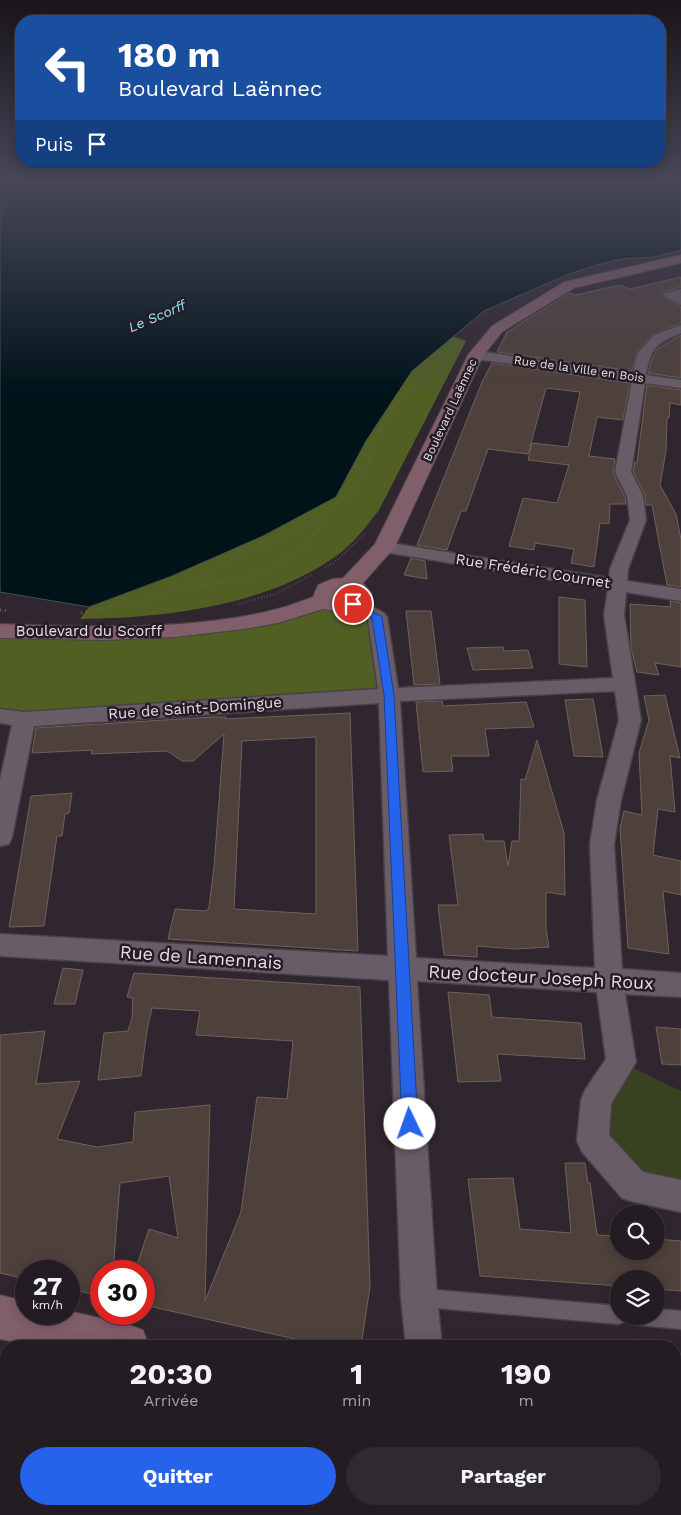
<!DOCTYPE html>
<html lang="fr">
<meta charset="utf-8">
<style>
:root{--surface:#241c23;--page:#302930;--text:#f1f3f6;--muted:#a3a1a6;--line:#413a41;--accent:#2563eb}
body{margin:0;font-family:"Work Sans",sans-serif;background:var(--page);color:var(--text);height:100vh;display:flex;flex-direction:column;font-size:19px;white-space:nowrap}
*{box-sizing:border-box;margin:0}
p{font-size:16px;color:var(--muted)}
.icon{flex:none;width:28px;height:28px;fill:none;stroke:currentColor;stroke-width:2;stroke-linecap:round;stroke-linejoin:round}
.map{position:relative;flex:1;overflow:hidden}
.panel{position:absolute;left:0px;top:1340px;width:681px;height:175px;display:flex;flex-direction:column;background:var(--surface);border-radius:20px 20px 0 0;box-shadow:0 2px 12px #0003,0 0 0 1px var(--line)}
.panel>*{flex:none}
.banner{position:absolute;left:15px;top:15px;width:651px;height:152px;border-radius:20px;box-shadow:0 2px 12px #0003,0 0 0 1px var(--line);background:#1a4fa0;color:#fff;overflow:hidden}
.tools{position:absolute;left:610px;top:1205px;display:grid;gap:10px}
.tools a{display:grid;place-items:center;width:55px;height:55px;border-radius:50%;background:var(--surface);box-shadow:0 2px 12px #0003,0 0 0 1px var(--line);font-size:25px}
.speed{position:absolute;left:15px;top:1260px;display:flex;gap:10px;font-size:25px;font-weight:700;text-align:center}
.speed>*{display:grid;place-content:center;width:65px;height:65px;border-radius:50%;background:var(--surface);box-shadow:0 2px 12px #0003,0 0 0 1px var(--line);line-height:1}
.speed small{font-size:12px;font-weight:400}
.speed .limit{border:8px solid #d22;background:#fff;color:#111}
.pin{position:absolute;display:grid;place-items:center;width:42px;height:42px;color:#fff;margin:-21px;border:2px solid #fff;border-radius:50%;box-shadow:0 1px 5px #0007}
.me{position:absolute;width:55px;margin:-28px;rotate:357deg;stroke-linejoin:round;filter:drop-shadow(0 0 4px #0008)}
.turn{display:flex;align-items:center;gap:18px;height:105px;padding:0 20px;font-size:22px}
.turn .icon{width:65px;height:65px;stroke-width:2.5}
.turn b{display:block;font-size:35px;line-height:42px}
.then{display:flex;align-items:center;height:48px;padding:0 20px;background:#0003;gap:10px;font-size:19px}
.eta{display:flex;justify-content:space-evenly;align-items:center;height:85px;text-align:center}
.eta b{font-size:30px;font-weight:700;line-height:35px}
.action{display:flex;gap:10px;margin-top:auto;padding:10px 20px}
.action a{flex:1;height:58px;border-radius:30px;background:var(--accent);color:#fff;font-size:20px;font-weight:700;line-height:58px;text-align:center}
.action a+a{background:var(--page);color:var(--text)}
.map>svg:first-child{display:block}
.green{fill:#384120}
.forest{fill:#515f23}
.water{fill:#001319;stroke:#455056}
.building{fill:#4e403a;stroke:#70615b;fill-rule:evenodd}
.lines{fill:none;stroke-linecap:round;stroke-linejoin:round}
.lane-casing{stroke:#494148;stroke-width:3}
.street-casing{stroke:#494148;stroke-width:3}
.secondary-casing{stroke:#494148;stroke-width:2}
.path-far2{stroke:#696068;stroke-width:2;stroke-dasharray:0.5 2;stroke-linecap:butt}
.path-far1{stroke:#696068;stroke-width:2.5;stroke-dasharray:0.5 2.5;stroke-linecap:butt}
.path{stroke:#696068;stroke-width:3;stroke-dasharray:1 4;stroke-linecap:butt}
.lane{fill:#685d67;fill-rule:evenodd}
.street{fill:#685d67;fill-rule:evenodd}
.secondary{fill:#815f6a;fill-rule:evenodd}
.route{fill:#2563eb;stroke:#184099}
.labels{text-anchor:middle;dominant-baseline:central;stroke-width:5;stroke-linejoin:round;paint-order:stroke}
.far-street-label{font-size:12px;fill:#e6dfe5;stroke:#261c25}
.far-water-label{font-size:14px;font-style:italic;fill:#8be6fd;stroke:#261c25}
.street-label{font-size:15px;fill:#e6dfe5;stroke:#261c25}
.near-street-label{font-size:18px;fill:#e6dfe5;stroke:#261c25}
</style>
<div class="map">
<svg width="681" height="1515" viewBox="0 0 681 1515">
<rect width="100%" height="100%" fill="#30262f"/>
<!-- green -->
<g class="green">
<polygon points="621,1062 681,1091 681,1196 593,1141"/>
<polygon points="377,1509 450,1509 450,1515 376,1515"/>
</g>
<!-- forest -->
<g class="forest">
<path d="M453 336 466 341 379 510C366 527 353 544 335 557 265 606 164 618 80 619L89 607 172 576 336 497 366 441 412 371Z"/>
<polygon points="325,600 377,617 389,695 0,716 0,631 207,628"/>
</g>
<!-- water -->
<polygon class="water" points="0,183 681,183 681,250 654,257 621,259 597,265 569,274 484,311 412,371 366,441 336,497 263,536 172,576 89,607 0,592"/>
<!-- building -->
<g class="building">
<polygon points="681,277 681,287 665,291 661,295 681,307 681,323 653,334 636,353 632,371 497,352 507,332 569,293 576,295 620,285 630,289"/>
<polygon points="681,335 681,378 648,373 652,359 657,349"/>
<polygon points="492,363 630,383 623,420 597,417 589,456 615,459 613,473 625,497 626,504 610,504 609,524 600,523 594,567 571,563 574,549 535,543 534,550 509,546 523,498 557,503 569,465 528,460 532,443 568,447 580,392 546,388 528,454 488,449 466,511 461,511 447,550 417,545 482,382"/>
<polygon points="647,385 681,390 681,405 670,403 669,418 667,418 666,451 660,485 676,514 681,539 681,587 667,585 652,505 646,505 645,495 633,472 635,462 637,462"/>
<polygon points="411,558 425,561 427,579 404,575"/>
<polygon points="559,597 585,600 587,667 559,664"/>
<polygon points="670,601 681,603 681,667 655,663 659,675 637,672 631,648 630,604 671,607"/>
<polygon points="406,611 431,611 440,684 414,685"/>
<polygon points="503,647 504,651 528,650 533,668 473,670 467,648"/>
<polygon points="665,695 680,758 670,756 675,812 658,809 653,855 681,861 681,895 663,891 669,954 628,948 620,828 624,811 642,815 639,753 649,720 644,696"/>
<polygon points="593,699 603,757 574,756 565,700"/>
<polygon points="442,701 443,706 526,702 534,727 485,729 489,756 451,756 453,771 423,772 416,702"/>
<path d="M350 713 358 951 168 939 175 909 207 911 209 907 214 867 224 734 193 761H182L167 751 91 754 92 750 32 753 36 728 213 717H226L225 719ZM316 737V914L234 909 242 741Z"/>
<polygon points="537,740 564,833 565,895 546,892 546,929 549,947 515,949 477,946 477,957 444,955 438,905 458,905 449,835 483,834 484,841 504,841 508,866 512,841 519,841 521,779 525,780"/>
<polygon points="72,793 69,813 65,814 62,836 57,836 44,926 9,927 31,796"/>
<polygon points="63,968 83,970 75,1004 54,1004"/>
<polygon points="134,973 360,987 370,1287 361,1346 326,1346 144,1305 144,1271 135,1271 149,1229 178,1238 169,1176 120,1183 113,1271 101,1271 101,1296 69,1289 69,1271 26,1271 26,1279 0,1273 0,1035 45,1031 36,1084 80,1081 57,1139 97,1147 133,1142 135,1112 210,1105 205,1301 241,1212 257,1097 287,1099 293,1041 196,1035 200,1011 152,1008 147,1030 141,1076 98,1080 104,1033 128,1031 132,1018 133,998 127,997"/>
<polygon points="448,992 489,995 492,1017 581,1023 585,1059 497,1054 501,1081 458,1082"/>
<polygon points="656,1027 681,1029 681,1065 662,1064"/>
<polygon points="565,1163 585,1163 588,1183 590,1183 597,1235 619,1236 619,1251 656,1251 656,1239 681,1241 681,1291 656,1289 656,1279 619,1279 619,1286 480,1276 468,1179 513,1178 520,1229 571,1233"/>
</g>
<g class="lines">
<!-- lane casing -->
<g class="lane-casing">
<g id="lane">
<polygon points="424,1289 619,1306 619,1316 627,1316 625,1321 619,1324 424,1307 418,1304 415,1298 418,1292"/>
<polygon points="656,1309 681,1311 681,1329 638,1325 632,1322 629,1316 656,1316"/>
</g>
</g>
<!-- street casing -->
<g class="street-casing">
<g id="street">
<polygon points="681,289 681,305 663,295 665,293"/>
<path d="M681 325V333C655 344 651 347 646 375L681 380V388L645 383 631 472 643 496 646 520 628 569 627 581 681 589V601L626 592 624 615 641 720 621 800 614 844 622 969 681 973V997L625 994 636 1062 611 1104 609 1135 643 1172 681 1180V1212L634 1202 622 1198 582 1152 577 1141 581 1100 585 1090 606 1059 597 992 417 981 437 1298 442 1346H406L401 1298 389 980 0 956V934L388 956 379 703 34 726 12 837 9 844 0 846V780L12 725 0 723V709L24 712 378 689 368 620 346 608 344 604 346 600 353 598 360 600 384 613 387 617 398 688 613 678 604 615 608 589 384 552 378 551 375 547 378 543 384 542 609 578 610 569 630 520 627 496 615 472 632 381 476 359 469 355 476 351 633 373 637 354 654 335ZM615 691 619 720 597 800 590 844 595 968 416 958 400 701Z"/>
<polygon points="675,1489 681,1491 681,1515 655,1515 655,1509 675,1509"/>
<polygon points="514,1509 554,1509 553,1515 513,1515"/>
</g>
</g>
<!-- secondary casing -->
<g class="secondary-casing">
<g id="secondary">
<path d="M681 255V263L574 288 502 332 483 356 395 547 363 583 372 594 366 606 345 613 323 609 278 623 244 629 175 637 105 640 0 638V624C87 627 193 631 277 609 289 606 301 601 313 597L318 585 332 579 343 578 375 544 468 355 492 326 564 282ZM343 591 349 594 348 597 341 599 336 597V594Z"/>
<polygon points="0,1295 26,1301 26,1314 69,1314 69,1311 127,1324 143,1330 149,1346 32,1346 0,1339"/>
<polygon points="675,1396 681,1397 681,1443 675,1442"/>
<polygon points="681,1451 681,1499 675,1500 675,1452"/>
</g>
</g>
<!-- path-far2 -->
<polyline class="path-far2" points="379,432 395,406 408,392 451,361"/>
<!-- path-far1 -->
<g class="path-far1">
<polyline points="325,567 335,562 366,533"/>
<polyline points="180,586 325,515"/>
<polyline points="238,604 276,594 311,575"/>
<polyline points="0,610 4,611"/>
<polyline points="94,611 142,601 175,589 247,579 272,568 305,546 319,527 325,514 356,487 368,463 375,438 380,430"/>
</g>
<!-- path -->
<g class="path">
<polyline points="0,610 7,611"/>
<polyline points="81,613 100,609"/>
</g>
<!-- lane -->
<use href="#lane" class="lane"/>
<!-- street -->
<use href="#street" class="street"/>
<!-- secondary -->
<use href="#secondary" class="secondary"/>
</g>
<!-- sky -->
<linearGradient id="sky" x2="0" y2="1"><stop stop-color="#1a151a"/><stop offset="0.46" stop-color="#484758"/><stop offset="1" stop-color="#484758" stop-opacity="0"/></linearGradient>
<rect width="681" height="395" fill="url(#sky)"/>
<!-- route -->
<polygon class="route" points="353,601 382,617 394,695 418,1124 416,1130 410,1132 404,1130 402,1124 384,695 372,618 350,606 348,604"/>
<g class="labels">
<!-- far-street labels -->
<g class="far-street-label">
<text transform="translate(579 369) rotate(8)">Rue de la Ville en Bois</text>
<text transform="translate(450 410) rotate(-65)">Boulevard Laënnec</text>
</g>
<!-- far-water labels -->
<g class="far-water-label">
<text transform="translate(157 316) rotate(-23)">Le Scorff</text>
</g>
<!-- street labels -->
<g class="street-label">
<text transform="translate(533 571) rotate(9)">Rue Frédéric Cournet</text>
<text x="89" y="631">Boulevard du Scorff</text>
<text transform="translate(195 708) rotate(-4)">Rue de Saint-Domingue</text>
</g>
<!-- near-street labels -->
<g class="near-street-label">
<text transform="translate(201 957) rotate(4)">Rue de Lamennais</text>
<text transform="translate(541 977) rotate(3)">Rue docteur Joseph Roux</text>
</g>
</g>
</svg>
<div class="tools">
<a><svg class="icon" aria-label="search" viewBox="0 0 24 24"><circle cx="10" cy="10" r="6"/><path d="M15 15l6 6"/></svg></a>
<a><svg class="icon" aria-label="layers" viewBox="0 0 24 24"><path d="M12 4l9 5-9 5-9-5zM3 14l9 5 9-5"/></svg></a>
</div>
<div class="speed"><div>27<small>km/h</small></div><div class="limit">30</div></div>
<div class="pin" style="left:353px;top:604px;background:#d93025"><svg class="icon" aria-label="arrive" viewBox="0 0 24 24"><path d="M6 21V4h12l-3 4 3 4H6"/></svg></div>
<svg class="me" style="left:410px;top:1124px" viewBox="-20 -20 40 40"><circle r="19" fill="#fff"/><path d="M0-13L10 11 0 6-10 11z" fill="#2563eb"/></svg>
<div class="banner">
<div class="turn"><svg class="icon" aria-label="left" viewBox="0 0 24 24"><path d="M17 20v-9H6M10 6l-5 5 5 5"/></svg><div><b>180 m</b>Boulevard Laënnec</div></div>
<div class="then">Puis<svg class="icon" aria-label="arrive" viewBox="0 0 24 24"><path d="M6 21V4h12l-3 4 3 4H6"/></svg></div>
</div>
<section class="panel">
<div class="eta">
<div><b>20:30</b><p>Arrivée</p></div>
<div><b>1</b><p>min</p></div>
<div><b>190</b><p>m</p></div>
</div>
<div class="action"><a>Quitter</a><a>Partager</a></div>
</section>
</div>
